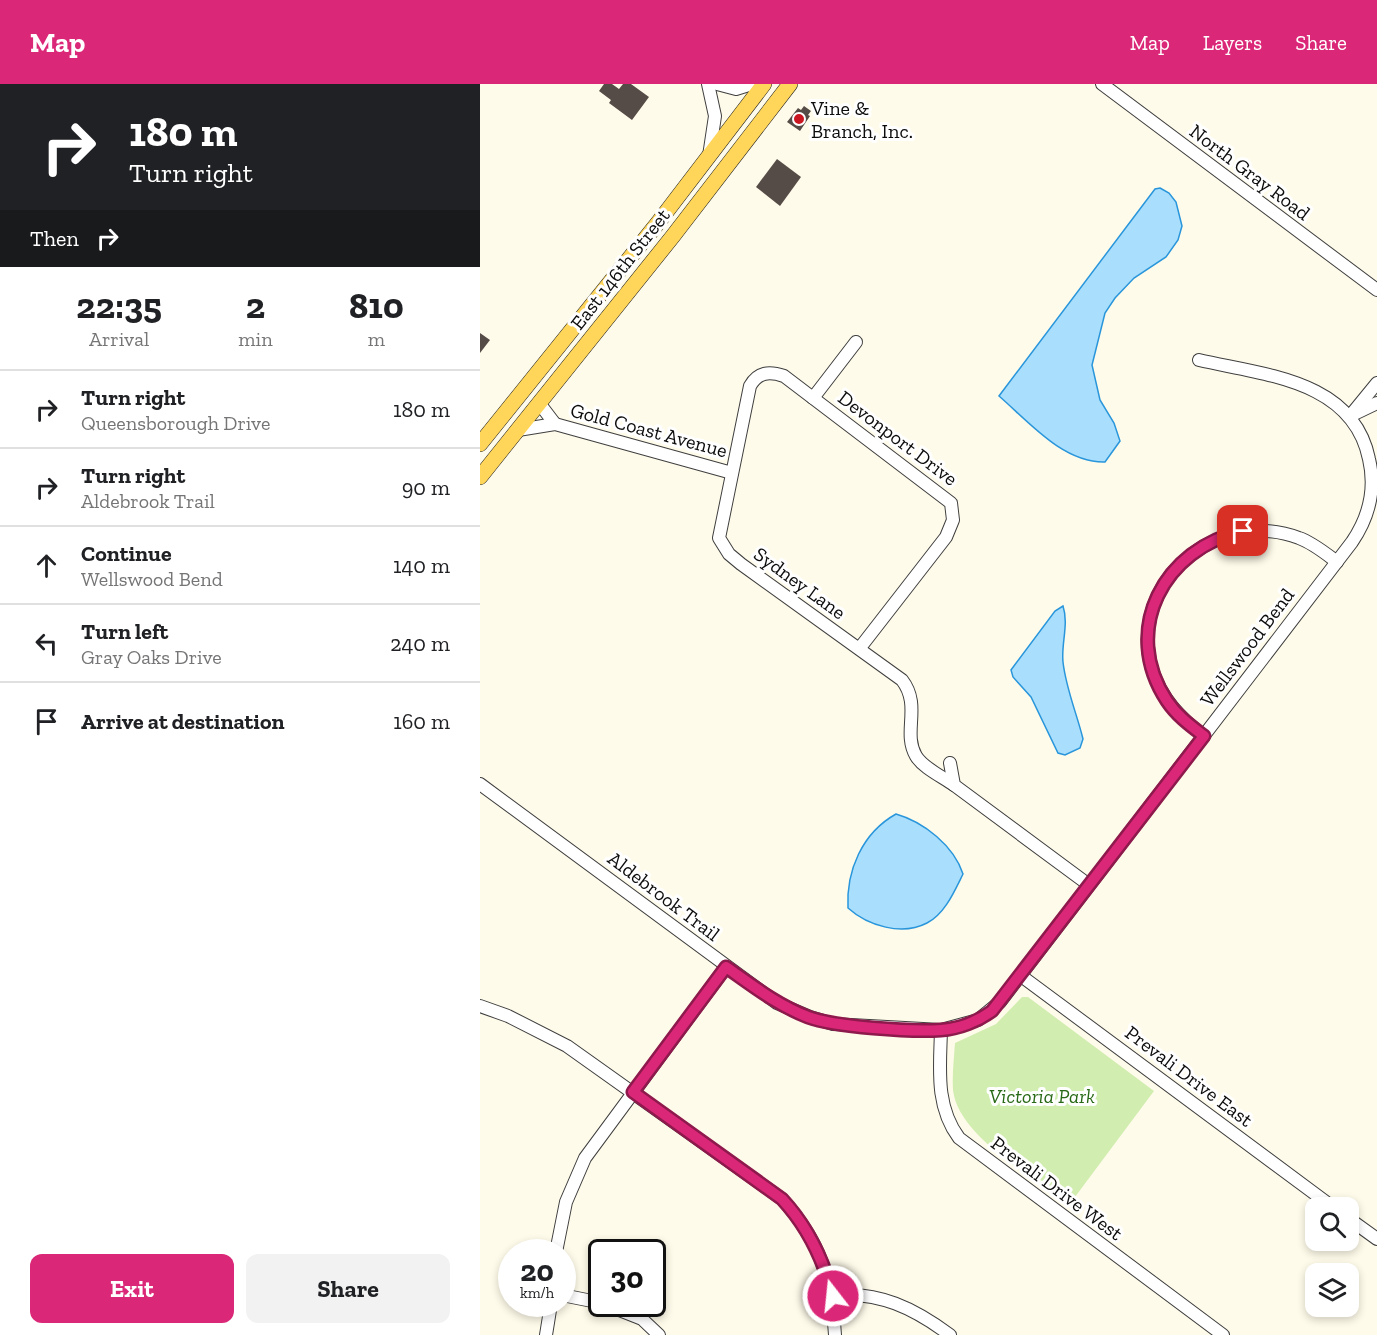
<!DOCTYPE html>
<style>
:root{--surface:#fff;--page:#f2f2f2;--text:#202124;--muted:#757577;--line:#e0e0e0;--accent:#db2777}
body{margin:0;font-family:"Zilla Slab",serif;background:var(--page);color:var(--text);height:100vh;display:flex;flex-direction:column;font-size:22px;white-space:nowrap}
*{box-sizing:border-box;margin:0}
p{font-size:20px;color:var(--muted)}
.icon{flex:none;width:33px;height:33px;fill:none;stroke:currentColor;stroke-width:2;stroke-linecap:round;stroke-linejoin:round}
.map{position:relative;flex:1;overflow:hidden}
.side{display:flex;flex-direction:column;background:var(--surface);width:480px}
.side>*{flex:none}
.guide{background:#202124;color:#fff;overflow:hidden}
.buttons{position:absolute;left:825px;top:1113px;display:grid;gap:12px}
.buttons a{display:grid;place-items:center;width:54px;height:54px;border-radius:12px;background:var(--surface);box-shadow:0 3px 9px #0003;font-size:30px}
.speed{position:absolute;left:18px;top:1155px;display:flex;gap:12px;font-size:30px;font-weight:700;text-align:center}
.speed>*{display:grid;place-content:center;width:78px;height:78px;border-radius:50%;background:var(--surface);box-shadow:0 3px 9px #0003;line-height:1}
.speed small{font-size:15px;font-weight:400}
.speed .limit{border:3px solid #111;border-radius:9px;background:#fff;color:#111}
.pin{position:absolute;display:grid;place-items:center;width:51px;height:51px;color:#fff;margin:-26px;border-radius:12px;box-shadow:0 3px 9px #0006}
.me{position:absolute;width:66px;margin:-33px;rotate:344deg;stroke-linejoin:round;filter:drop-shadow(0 0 4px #0008)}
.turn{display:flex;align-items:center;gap:21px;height:126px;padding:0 30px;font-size:27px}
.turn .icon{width:78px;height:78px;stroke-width:2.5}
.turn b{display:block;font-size:42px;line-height:51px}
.then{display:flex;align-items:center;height:57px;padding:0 30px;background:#0003;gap:12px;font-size:22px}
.eta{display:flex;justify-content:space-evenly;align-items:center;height:102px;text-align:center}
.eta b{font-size:36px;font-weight:800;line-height:42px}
.button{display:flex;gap:12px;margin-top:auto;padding:12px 30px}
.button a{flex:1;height:69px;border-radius:12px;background:var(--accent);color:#fff;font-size:24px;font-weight:800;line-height:69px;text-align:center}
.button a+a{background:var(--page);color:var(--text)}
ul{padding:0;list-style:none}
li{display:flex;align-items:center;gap:18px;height:78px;padding:0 30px;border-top:2px solid var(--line)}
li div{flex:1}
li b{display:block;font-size:22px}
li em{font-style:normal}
header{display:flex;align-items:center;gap:36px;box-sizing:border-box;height:84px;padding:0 30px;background:var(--accent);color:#fff}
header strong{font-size:28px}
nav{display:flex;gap:33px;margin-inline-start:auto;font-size:21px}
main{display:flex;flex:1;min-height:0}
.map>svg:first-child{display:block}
.green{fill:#d1edb0}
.water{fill:#a9defc;stroke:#2996db;stroke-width:1.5}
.building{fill:#554c47}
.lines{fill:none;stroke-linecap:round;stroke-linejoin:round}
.minor-casing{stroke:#3f3f3f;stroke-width:14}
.major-casing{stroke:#1d1d1d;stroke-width:16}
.minor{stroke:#fff;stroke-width:12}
.major{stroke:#ffd55a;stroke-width:15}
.route-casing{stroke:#8e194d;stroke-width:15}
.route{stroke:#db2777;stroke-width:10}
.poi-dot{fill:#c91621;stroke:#fff;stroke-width:2}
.labels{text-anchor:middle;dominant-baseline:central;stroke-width:6;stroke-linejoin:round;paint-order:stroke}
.poi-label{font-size:20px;fill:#0c0c0c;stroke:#fff;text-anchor:start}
.street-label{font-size:20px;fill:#0c0c0c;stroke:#fff}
.park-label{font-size:20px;font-style:italic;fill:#286916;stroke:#fff}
</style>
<header>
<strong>Map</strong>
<nav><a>Map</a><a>Layers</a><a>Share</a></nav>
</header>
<main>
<section class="side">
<div class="guide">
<div class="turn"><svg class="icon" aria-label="right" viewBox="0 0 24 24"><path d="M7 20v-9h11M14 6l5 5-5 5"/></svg><div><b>180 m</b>Turn right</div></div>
<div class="then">Then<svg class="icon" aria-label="right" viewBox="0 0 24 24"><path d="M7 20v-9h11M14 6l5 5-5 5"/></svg></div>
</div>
<div class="eta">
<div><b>22:35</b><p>Arrival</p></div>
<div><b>2</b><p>min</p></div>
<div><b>810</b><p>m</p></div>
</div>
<ul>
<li><svg class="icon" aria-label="right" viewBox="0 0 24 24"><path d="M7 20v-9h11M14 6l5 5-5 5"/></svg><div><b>Turn right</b><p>Queensborough Drive</p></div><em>180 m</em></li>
<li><svg class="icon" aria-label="right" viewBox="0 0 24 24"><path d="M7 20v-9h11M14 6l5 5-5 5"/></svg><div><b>Turn right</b><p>Aldebrook Trail</p></div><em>90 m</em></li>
<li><svg class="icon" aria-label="ahead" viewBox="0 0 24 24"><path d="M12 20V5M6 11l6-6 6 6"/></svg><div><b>Continue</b><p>Wellswood Bend</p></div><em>140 m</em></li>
<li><svg class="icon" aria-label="left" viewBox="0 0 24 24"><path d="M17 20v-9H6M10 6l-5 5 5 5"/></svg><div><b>Turn left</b><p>Gray Oaks Drive</p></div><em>240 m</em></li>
<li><svg class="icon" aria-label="arrive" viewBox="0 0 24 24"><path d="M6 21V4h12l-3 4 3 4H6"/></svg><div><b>Arrive at destination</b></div><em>160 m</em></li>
</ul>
<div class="button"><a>Exit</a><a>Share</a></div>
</section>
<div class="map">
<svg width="897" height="1251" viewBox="0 0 897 1251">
<rect width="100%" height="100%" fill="#fffbea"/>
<!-- green -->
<path class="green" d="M542 913H548L674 1007 589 1121C554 1094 478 1052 473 1006 472 991 474 974 475 959L516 940Z"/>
<!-- water -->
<g class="water">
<path d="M680 104 689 109 696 118 702 142 698 156 686 173 654 194 635 214 625 229 612 281 620 316 634 339 640 357 625 378C583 379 549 338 519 312L675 105Z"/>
<path d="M583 522C589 540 581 560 583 578 586 605 597 630 603 655L600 664 585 671 578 669 551 613 533 593 531 586 575 527Z"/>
<path d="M416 730C444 738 474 762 483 790 475 806 465 830 447 839 422 852 388 842 368 824 366 787 382 749 416 730Z"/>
</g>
<!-- building -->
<g class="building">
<polygon points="124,0 132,0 139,5 143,0 151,0 169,13 152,36 129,19 131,16 119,7"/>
<polygon points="324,22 331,27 328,31 330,32 320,47 307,38 318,24 321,26"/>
<polygon points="297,75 321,93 300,122 276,103"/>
<polygon points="0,249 10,256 0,269"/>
</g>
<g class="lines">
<!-- minor casing -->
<g class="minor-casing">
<g id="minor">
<polyline points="228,0 235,32 229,72"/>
<polyline points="237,0 256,5 272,0"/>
<polyline points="622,0 897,206"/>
<polyline points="333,314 376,258"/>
<polyline points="59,319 75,340"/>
<polyline points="870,332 897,299"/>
<polyline points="870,332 897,319"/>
<polyline points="38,346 75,340 252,389"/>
<path d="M379 565 466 453 473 436 471 419 304 292C289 287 278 288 270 302L239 454 249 470 261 480 422 596C442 622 422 648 436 672 443 684 463 693 474 701"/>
<path d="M724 652C700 634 681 614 672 585 647 498 738 423 819 454 833 459 845 469 857 478"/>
<polyline points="470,679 474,701 609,801"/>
<path d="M0 700 297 919 330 933 353 940 461 946 498 936 520 918 872 458C889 433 896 405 889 375 873 296 784 291 719 276"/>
<polyline points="540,891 854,1124"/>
<path d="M0 922 28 932 87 962 302 1115C340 1157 352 1195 355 1251"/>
<path d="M461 946C460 984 455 1022 479 1054L743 1251"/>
<polyline points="868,1134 897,1155"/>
<polyline points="76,1168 86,1118 105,1074 246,883"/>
<polyline points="82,1211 122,1219"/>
<path d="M353 1212C398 1206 435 1225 470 1251"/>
<polyline points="124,1220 162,1235 179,1251"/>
<polyline points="66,1251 71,1220"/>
</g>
</g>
<!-- major casing -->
<g class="major-casing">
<g id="major">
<polyline points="0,360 177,140 284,0"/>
<polyline points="0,393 193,152 310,0"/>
</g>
</g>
<!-- minor -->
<use href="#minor" class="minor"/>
<!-- major -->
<use href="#major" class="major"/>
</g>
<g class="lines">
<!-- route casing -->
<g class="route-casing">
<path id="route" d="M353 1212C343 1174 328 1143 302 1115L153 1008 246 883C273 902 297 921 328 933 355 943 431 948 461 946 479 945 498 937 512 927L724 652C711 642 697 632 687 617 640 546 684 464 763 447"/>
</g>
<!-- route -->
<use href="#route" class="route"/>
</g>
<!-- markers -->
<circle class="poi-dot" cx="319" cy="35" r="6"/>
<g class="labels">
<!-- poi labels -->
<g class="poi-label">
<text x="331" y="24">Vine &amp;<tspan x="331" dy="23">Branch, Inc.</tspan></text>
</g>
<!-- street labels -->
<g class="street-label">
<text transform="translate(770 88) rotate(37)">North Gray Road</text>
<text transform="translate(140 185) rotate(-52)">East 146th Street</text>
<text transform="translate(169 346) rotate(15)">Gold Coast Avenue</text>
<text transform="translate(418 354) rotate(37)">Devonport Drive</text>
<text transform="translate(320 499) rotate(36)">Sydney Lane</text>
<text transform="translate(767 563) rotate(-53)">Wellswood Bend</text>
<text transform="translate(184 812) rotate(37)">Aldebrook Trail</text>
<text transform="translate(709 992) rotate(37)">Prevali Drive East</text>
<text transform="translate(577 1104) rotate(37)">Prevali Drive West</text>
</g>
<!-- park labels -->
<g class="park-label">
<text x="562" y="1012">Victoria Park</text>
</g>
</g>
</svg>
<div class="buttons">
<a><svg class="icon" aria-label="search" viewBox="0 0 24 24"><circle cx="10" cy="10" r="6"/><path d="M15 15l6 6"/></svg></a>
<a><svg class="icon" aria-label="layers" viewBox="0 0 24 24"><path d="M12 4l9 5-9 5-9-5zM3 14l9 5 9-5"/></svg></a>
</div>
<div class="speed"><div>20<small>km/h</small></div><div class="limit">30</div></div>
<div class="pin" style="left:763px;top:447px;background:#d93025"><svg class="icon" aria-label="arrive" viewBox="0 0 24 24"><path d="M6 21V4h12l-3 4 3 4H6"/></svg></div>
<svg class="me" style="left:353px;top:1212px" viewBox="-20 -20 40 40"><circle r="17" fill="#db2777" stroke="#fff" stroke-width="3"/><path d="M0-11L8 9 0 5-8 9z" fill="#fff"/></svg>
</div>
</main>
